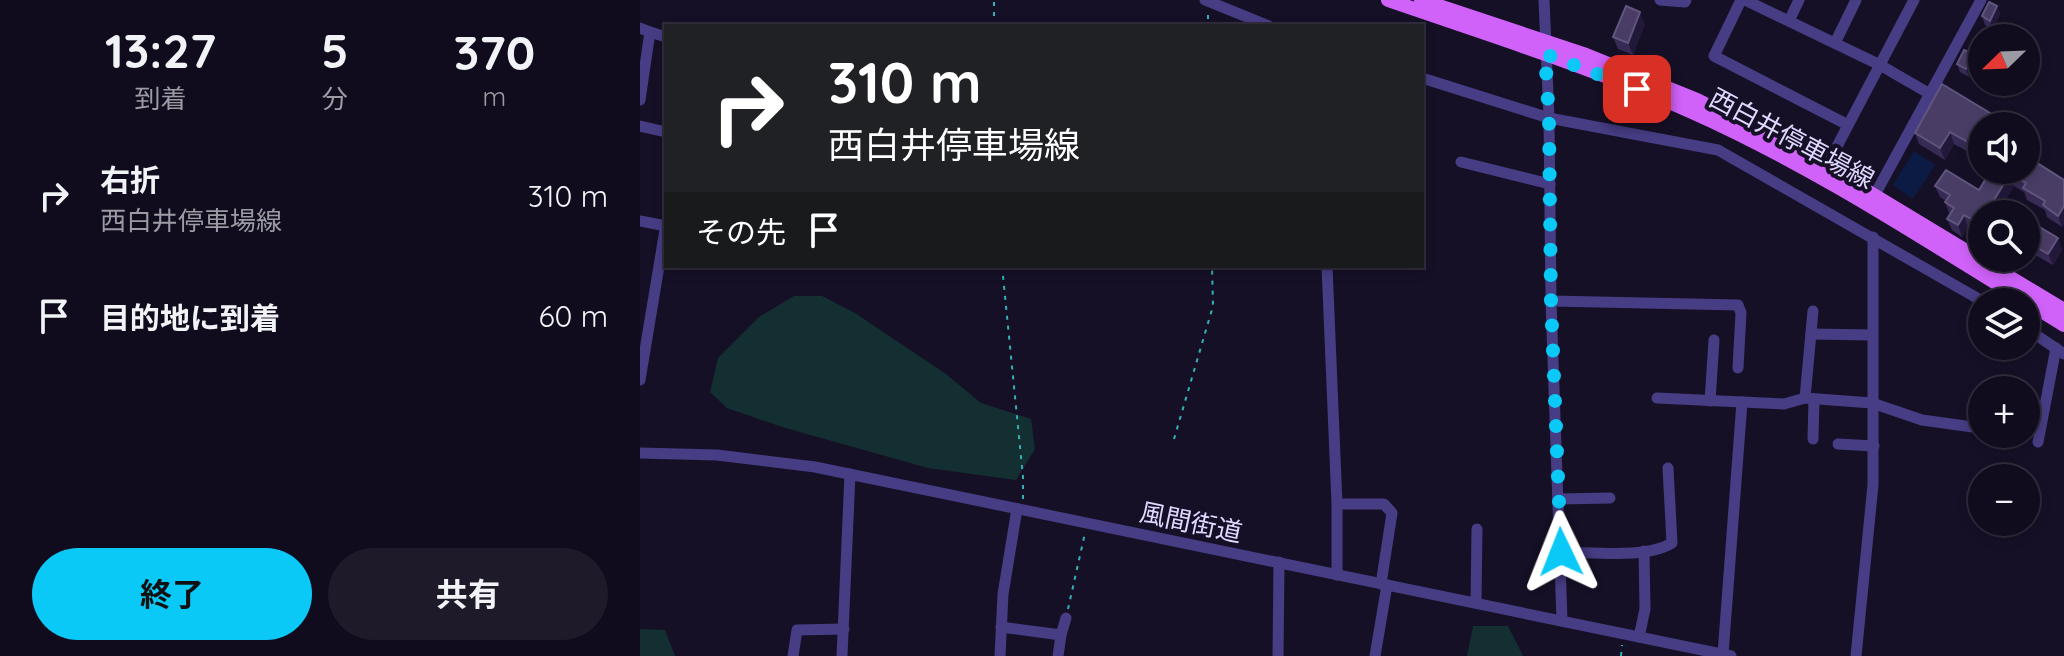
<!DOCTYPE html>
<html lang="ja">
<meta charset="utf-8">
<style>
:root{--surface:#100c1d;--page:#1e1a2a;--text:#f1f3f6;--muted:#9c9ba4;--line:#302c3b;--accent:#0ac9f7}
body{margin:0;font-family:Quicksand,"Noto Sans JP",sans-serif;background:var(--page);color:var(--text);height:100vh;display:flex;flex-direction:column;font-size:30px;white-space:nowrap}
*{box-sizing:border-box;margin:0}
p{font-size:26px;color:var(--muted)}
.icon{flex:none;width:44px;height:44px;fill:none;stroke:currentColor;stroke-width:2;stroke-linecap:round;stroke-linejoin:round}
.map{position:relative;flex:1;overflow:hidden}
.drawer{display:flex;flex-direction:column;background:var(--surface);width:640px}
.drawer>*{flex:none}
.top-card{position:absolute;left:24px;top:24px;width:760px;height:244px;border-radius:0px;box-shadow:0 4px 12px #0003,0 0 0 2px var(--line);background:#202124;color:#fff;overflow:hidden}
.needle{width:52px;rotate:247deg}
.tools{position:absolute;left:1328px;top:24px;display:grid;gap:16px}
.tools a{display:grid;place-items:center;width:72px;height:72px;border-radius:50%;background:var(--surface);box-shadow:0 4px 12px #0003,0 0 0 2px var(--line);font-size:40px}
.pin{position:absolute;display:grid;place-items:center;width:68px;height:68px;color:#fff;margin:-34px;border-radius:16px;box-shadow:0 4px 12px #0006}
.me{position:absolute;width:88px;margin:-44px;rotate:358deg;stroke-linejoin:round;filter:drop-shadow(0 0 6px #0008)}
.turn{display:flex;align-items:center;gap:28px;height:168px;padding:0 32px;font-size:36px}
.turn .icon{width:104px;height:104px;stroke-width:2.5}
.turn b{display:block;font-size:56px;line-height:68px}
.then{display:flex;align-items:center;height:76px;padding:0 32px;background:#0003;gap:16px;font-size:30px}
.eta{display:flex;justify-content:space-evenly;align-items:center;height:136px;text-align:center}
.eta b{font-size:48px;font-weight:700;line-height:56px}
.button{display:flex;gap:16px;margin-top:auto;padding:16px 32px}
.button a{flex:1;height:92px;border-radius:48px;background:var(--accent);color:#111;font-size:32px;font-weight:700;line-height:92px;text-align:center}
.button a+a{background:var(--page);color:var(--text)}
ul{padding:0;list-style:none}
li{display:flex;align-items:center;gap:24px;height:120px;padding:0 32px}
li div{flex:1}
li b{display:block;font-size:30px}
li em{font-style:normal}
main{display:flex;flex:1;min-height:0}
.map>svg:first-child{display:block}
.green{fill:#142f31}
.water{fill:#0c1b44}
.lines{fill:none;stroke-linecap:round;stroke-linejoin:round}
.path{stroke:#34b1b5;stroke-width:2;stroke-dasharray:4 6;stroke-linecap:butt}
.minor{stroke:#463d84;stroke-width:11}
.major{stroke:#d062fa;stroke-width:14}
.wall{fill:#372a54}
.shaded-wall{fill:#22183a}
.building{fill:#493d66;stroke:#60557e;stroke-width:2}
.route{stroke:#0ac9f7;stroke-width:14;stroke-dasharray:0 25.2}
.labels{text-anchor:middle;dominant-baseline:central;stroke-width:8;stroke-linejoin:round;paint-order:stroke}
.street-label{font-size:26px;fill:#dfd7fe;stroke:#161027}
</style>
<main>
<section class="drawer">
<div class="eta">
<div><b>13:27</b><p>到着</p></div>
<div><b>5</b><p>分</p></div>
<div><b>370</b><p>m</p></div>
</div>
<ul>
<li><svg class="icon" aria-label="right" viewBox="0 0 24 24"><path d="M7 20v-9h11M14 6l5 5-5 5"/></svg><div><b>右折</b><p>西白井停車場線</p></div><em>310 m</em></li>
<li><svg class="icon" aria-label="arrive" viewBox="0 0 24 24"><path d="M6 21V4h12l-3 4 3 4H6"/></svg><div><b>目的地に到着</b></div><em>60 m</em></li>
</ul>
<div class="button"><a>終了</a><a>共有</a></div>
</section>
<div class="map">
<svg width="1424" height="656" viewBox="0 0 1424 656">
<rect width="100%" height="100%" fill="#161027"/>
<!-- green -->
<g class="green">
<polygon points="154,296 182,296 215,313 306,374 341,403 391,419 395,449 376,480 288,468 142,427 87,408 70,392 78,358 119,317"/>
<polygon points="833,626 868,626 883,656 827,656"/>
<polygon points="0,629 25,630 35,656 0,656"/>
</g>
<!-- water -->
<polygon class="water" points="1274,151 1295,165 1273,199 1253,185"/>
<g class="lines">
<!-- path -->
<g class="path">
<polyline points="568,15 568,26"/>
<polyline points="354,26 354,0"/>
<polyline points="362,266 383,477 383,500"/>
<polyline points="534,439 573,306 572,266"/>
<polyline points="428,609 445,533"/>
<polyline points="981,656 982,645"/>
</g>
<!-- minor -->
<g class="minor">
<polyline points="565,0 629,26"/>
<polyline points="904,0 909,118 911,301 922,621"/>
<polyline points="1020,0 1045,2 1046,0"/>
<polyline points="1101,0 1074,56 1208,125"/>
<polyline points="1105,0 1240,65 1290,94"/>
<polyline points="1149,21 1159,0"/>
<polyline points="0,28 10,32 0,100"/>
<polyline points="10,32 26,37"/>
<polyline points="1195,43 1216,0"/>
<polyline points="782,78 909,118 1078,150 1344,302"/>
<polyline points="0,126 26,132"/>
<polyline points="821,162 910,184"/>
<polyline points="1183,173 1274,0"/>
<polyline points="1232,200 1341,0"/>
<polyline points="0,221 26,226"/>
<polyline points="687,266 697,504 697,575"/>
<polyline points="911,301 1098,305 1101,313 1098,368"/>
<polyline points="1386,328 1424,354"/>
<polyline points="1171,334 1232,335"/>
<polyline points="0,380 26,224"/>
<polyline points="1017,398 1102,402"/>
<polyline points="1165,398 1173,311"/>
<polyline points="1070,401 1074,340"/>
<polyline points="1173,439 1174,400"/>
<polyline points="1398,442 1416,348"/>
<polyline points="1198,444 1234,446"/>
<polyline points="0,453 77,455 175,467 1091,656"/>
<polyline points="919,499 970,498"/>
<polyline points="697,504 744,504 752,513 741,584"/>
<path d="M921 552C953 552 1006 559 1032 543L1028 468"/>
<polyline points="836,603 837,529"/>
<polyline points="361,627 421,635"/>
<polyline points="999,637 1005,609 1004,551"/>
<polyline points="1083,654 1102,402 1144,404 1165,398 1232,403 1282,420 1340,428"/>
<polyline points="153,656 157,630 204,629"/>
<polyline points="202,656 210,474"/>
<polyline points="360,656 363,594 377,509"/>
<polyline points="418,656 421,635 426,618"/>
<polyline points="638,656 639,562"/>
<polyline points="735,656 747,585"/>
<polyline points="1216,656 1233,485 1233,237"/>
</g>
<!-- major -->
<g class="major">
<path d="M748 0C849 35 952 67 1050 111 1181 169 1302 251 1424 325"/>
<polyline points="781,0 946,55 1057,100 1174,159 1424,310"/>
</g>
</g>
<!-- wall -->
<g class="wall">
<polygon points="1357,6 1360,14 1353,29 1345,25 1342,16"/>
<polygon points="1005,24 993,55 978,49 973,37"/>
<polygon points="1334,54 1337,62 1329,77 1320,72 1317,64"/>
<polygon points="1351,118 1354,119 1356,126 1342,126 1342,159 1314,144 1305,160 1279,144 1275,133"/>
<polygon points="1348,170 1386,170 1424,180 1424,224 1422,227 1407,217 1405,210 1387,200 1384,192 1374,186 1362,205 1342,214 1342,234 1328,227 1322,237 1312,230 1307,219 1310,215 1305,202 1306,201 1300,197 1295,186 1339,190 1350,171"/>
<polygon points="1386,219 1422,250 1413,265 1390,252 1386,258"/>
</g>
<!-- shaded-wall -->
<g class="shaded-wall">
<polygon points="1357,6 1360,14 1353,29 1350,21"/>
<polygon points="1000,12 1005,24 993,55 988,43"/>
<polygon points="1334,54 1337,62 1329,77 1326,69"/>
<polygon points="1350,113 1352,121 1354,119 1356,126 1349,126 1348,116"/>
<polygon points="1310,132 1314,144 1305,160 1300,148"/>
<polygon points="1370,174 1374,186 1358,211 1354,200"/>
<polygon points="1424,206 1424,224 1422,227 1418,216"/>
<polygon points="1324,215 1328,227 1322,237 1318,225"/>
<polygon points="1418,238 1422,250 1413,265 1408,254"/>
<polygon points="1386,241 1390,252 1387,258 1386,256"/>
</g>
<!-- building -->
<g class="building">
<polygon points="1349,2 1357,6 1350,21 1342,16"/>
<polygon points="986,6 1000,12 988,43 973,37"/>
<polygon points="1324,50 1334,54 1326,69 1317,64"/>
<polygon points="1302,84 1350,113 1348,116 1354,119 1349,126 1342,126 1342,150 1310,132 1300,148 1275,133"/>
<polygon points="1386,156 1424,180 1424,206 1418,216 1403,205 1405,201 1383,188 1386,183 1370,174 1354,200 1378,214 1342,214 1342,225 1324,215 1318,225 1307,219 1314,208 1305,202 1310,195 1295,186 1306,170 1339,190 1351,170 1386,170"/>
<polygon points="1386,219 1418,238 1408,254 1386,241"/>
</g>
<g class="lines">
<!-- route -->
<polyline class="route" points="921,552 911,301 909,118 905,54 997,89"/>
</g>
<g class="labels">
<!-- street labels -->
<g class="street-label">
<text transform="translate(1152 138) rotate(28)">西白井停車場線</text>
<text transform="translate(551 522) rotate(12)">風間街道</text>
</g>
</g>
</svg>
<div class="tools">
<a><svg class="needle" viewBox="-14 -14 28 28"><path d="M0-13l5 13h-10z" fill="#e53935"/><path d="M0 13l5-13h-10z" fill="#9c9ba4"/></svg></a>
<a><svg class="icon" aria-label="sound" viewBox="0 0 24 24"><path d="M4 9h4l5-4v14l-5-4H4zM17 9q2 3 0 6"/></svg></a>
<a><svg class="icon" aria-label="search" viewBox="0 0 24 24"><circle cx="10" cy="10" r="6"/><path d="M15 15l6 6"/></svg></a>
<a><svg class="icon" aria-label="layers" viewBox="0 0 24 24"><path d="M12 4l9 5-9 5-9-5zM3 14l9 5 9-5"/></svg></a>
<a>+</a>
<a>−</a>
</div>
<div class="pin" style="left:997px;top:89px;background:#d93025"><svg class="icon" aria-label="arrive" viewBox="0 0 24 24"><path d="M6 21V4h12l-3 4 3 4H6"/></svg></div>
<svg class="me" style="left:921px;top:552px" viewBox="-20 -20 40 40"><path d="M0-17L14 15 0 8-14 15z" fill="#0ac9f7" stroke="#fff" stroke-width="4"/></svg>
<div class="top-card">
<div class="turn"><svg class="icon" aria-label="right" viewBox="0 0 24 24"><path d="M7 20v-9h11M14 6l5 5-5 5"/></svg><div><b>310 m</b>西白井停車場線</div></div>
<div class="then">その先<svg class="icon" aria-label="arrive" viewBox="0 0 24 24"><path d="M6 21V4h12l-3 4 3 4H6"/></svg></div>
</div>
</div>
</main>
